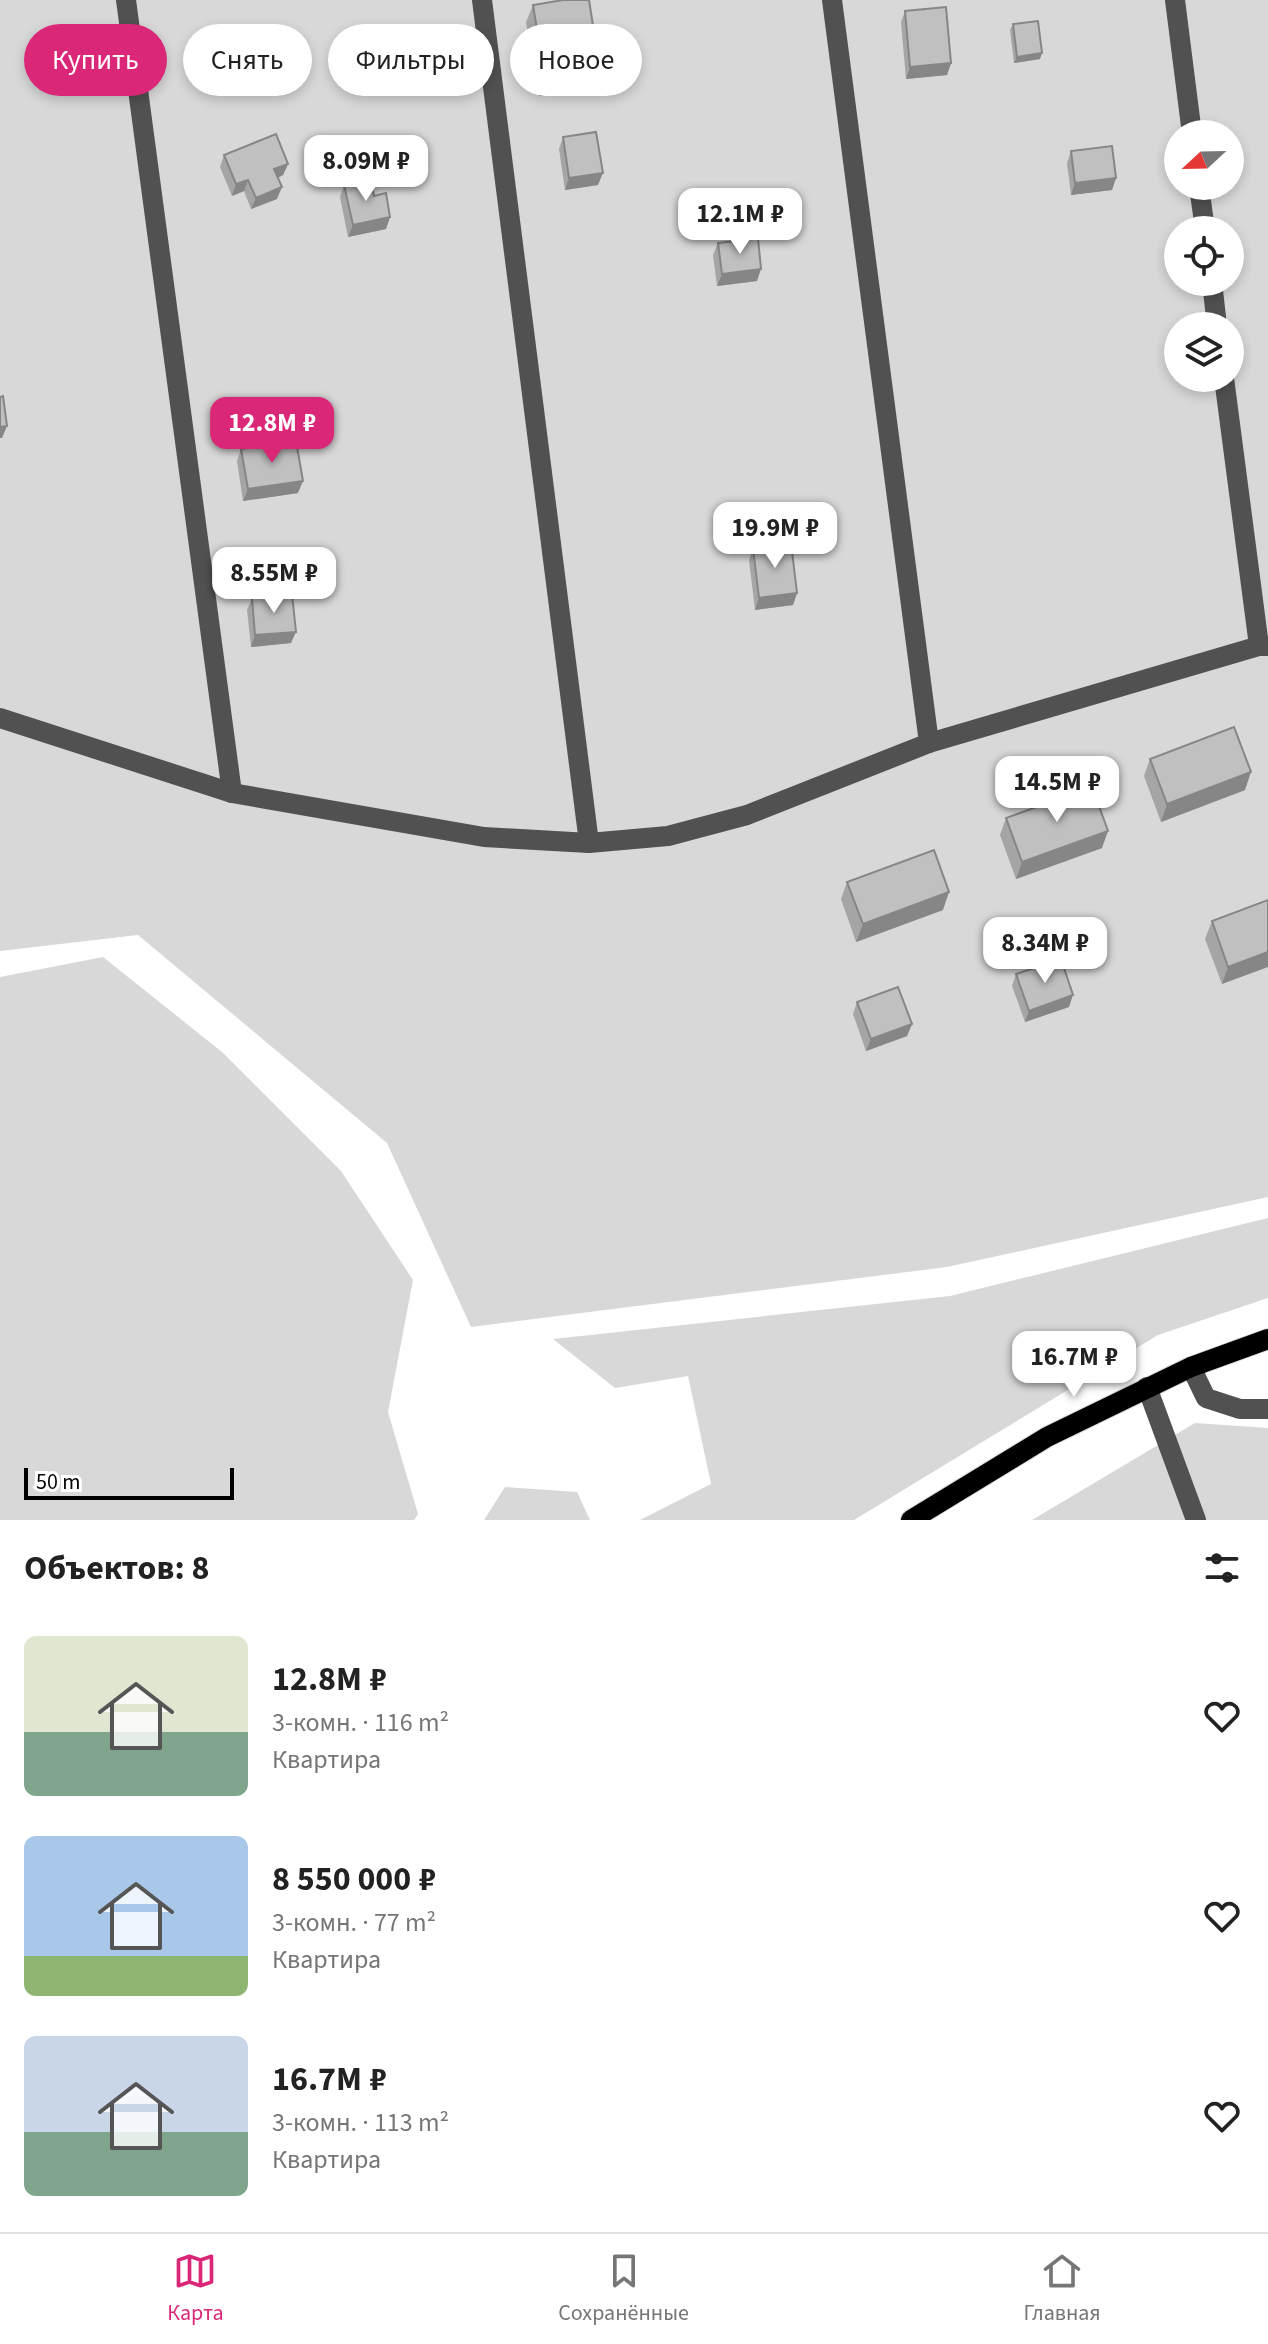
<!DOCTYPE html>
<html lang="ru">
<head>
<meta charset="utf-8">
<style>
  :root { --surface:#fff; --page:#f2f2f2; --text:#222; --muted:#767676; --line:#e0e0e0; --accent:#db2777 }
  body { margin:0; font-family:"Source Sans 3",sans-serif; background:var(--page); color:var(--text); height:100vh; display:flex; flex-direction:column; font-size:30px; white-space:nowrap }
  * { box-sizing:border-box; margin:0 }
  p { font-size:26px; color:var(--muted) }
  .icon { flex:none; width:44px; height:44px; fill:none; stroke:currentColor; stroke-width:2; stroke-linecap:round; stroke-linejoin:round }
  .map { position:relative; height:1520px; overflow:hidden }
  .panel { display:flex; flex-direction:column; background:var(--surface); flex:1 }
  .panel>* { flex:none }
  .hud { position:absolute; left:24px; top:24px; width:800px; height:72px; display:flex; gap:16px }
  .needle { width:52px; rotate:248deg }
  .fabs { position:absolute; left:1164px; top:120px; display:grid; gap:16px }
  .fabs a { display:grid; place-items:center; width:80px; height:80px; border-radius:50%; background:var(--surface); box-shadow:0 4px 12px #0003; font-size:40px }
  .scale { position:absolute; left:24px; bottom:20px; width:210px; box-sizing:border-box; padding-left:8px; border:4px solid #000; border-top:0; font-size:22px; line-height:28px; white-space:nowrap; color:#000; -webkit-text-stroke:6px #fff; paint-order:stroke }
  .price { position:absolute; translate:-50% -68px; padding:0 18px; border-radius:16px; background:#fff; color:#222; font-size:26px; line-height:52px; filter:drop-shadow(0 2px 4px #0008) }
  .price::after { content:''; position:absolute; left:50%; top:48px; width:24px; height:18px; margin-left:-12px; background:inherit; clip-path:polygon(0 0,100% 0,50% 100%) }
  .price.active { background:var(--accent); color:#fff }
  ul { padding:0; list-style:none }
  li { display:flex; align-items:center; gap:24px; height:200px; padding:0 24px }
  li span { display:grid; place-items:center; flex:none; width:224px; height:160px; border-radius:12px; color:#555 }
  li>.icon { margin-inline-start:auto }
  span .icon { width:96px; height:96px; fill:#fffc; stroke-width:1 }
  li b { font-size:34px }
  h2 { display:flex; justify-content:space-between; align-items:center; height:96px; padding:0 24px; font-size:34px }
  .tag { padding:0 28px; border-radius:36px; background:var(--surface); box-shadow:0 4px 12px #0003; font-size:28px; line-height:72px }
  .tag.active { background:var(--accent); color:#fff }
  .dock { display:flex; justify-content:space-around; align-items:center; height:112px; border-top:2px solid var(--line); background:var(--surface); font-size:22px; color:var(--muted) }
  .dock a { display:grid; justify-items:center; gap:4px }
  .dock .active { color:var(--accent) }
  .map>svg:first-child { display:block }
  .green { fill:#d8d8d8; fill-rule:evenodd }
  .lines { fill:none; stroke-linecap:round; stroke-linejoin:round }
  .major-casing { stroke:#dbdbdb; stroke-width:22 }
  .minor { stroke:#515151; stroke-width:20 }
  .major { stroke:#000; stroke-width:20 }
  .wall { fill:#a5a5a5 }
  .shaded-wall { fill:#868686 }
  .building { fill:#c0c0c0; stroke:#868686; stroke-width:2 }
</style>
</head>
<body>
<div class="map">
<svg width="1268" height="1520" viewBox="0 0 1268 1520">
  <rect width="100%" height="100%" fill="#fff"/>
  <g class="green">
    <path d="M0,0H1268V1197L947,1267L471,1327L387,1143L138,935L0,951ZM1178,134H1230V186H1178ZM1178,230H1230V282H1178ZM1178,326H1230V378H1178Z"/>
    <path d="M103,957L222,1052L341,1171L413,1280L388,1412L418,1514L414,1520H0V977Z"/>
    <path d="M1268,1218V1298L1158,1335L854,1520H640L711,1484L688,1376L615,1388L553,1339L950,1296Z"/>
    <path d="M1195,1423L1268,1428V1520H1032Z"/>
    <path d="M505,1487L577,1492L590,1520H484Z"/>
  </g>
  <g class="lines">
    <g class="major-casing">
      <path id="major" d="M911,1520L1047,1437L1191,1367L1268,1339"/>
    </g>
    <g class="minor">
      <path d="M126,0L232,793"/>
      <path d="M482,0L589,843"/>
      <path d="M832,0L929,743"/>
      <path d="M1175,0L1192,134"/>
      <path d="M1199,186L1205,230"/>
      <path d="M1212,282L1217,326"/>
      <path d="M1224,378L1259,646"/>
      <path d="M0,718L232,793L484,837L589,843L668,836L747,815L929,743L1259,646H1268"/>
      <path d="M1191,1367L1206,1398L1240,1409H1268"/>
      <path d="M1147,1387L1196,1520"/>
    </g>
    <use href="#major" class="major"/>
  </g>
  <g class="wall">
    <path d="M533,5L600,70L593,87L539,96L526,22Z"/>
    <path d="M905,11L951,63L947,75L906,79L901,22Z"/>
    <path d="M1013,24L1040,59L1014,63L1010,30Z"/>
    <path d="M563,137L598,185L565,190L559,149Z"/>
    <path d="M1071,151L1116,178L1112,190L1071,195L1067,163Z"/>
    <path d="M224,155L288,164L283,175L278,178L277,199L251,209L244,191L232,196L220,167Z"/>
    <path d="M344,185L374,196L390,217L386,229L348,237L340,197Z"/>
    <path d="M718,243L757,281L717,286L713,255Z"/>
    <path d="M241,449L298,493L243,501L237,461Z"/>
    <path d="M753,548L797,593L793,605L755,610L749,560Z"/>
    <path d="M252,598L291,643L251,647L247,610Z"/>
    <path d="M1150,759L1245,790L1161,822L1144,776Z"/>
    <path d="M1006,818L1102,848L1016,879L1000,835Z"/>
    <path d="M847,882L943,910L856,942L841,899Z"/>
    <path d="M1268,900L1222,984L1205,939L1212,921Z"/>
    <path d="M1016,974L1069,1007L1025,1022L1012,986Z"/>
    <path d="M857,1002L912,1024L907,1036L866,1051L853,1014Z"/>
  </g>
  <g class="shaded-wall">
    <path d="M1042,53L1040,59L1014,63L1017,57Z"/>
    <path d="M951,63L947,75L906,79L910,67Z"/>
    <path d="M600,70L593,87L539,96L545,78Z"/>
    <path d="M288,164L283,175L270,181L274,169Z"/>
    <path d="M603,173L598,185L565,190L569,178Z"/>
    <path d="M1116,178L1112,190L1071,195L1075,183Z"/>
    <path d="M248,180L244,191L232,196L236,184Z"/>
    <path d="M282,187L277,199L251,209L256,198Z"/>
    <path d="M390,217L386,229L348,237L353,225Z"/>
    <path d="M761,269L757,281L717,286L722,274Z"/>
    <path d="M7,426L2,438H0V427Z"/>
    <path d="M303,481L298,493L243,501L248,489Z"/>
    <path d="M797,593L793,605L755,610L759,598Z"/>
    <path d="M296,632L291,643L251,647L255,635Z"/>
    <path d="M1251,772L1245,790L1161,822L1167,804Z"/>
    <path d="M1108,831L1102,848L1016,879L1022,862Z"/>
    <path d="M949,892L943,910L856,942L863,924Z"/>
    <path d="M1268,952V967L1222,984L1228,967Z"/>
    <path d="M1073,995L1069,1007L1025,1022L1029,1011Z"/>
    <path d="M912,1024L907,1036L866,1051L871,1039Z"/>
  </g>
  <g class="building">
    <path d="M563,0H589L600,70L545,78L533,5Z"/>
    <path d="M946,7L951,63L910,67L905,11Z"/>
    <path d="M1038,21L1042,53L1017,57L1013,24Z"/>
    <path d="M596,132L603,173L569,178L563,137Z"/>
    <path d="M276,134L288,164L274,169L282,187L256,198L248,180L236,184L224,155Z"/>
    <path d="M1112,146L1116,178L1075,183L1071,151Z"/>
    <path d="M370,180L374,196L386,193L390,217L353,225L344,185Z"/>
    <path d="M758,238L761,269L722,274L718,243Z"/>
    <path d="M3,396L7,426L0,427V397Z"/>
    <path d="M296,441L303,481L248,489L241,449Z"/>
    <path d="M791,543L797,593L759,598L753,548Z"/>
    <path d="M292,594L296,632L255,635L252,598Z"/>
    <path d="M1234,727L1251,772L1167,804L1150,759Z"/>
    <path d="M1092,787L1108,831L1022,862L1006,818Z"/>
    <path d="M934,850L949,892L863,924L847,882Z"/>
    <path d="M1268,900V952L1228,967L1212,921Z"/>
    <path d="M1061,959L1073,995L1029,1011L1016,974Z"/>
    <path d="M898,987L912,1024L871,1039L857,1002Z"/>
  </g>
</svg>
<div class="fabs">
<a><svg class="needle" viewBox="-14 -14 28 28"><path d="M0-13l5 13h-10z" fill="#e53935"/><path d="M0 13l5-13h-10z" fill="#767676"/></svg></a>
<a><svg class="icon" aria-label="locate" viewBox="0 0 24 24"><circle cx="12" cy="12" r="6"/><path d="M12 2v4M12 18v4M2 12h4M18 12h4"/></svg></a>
<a><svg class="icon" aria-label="layers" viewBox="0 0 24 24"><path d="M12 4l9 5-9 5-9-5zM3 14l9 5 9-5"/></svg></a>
</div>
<div class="scale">50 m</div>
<b class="price" style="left:366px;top:203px">8.09M ₽</b>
<b class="price" style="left:740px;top:256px">12.1M ₽</b>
<b class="price active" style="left:272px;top:465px">12.8M ₽</b>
<b class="price" style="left:775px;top:570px">19.9M ₽</b>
<b class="price" style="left:274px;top:615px">8.55M ₽</b>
<b class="price" style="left:1057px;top:824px">14.5M ₽</b>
<b class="price" style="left:1045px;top:985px">8.34M ₽</b>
<b class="price" style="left:1074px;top:1399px">16.7M ₽</b>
<div class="hud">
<a class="tag active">Купить</a>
<a class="tag">Снять</a>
<a class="tag">Фильтры</a>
<a class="tag">Новое</a>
</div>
</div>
<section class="panel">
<h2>Объектов: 8<svg class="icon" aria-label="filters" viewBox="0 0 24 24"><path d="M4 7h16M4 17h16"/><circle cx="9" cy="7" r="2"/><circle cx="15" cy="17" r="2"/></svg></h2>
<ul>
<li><span style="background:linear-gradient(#dfe7d0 60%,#7fa58c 0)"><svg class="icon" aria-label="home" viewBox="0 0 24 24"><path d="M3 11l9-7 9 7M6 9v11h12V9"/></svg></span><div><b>12.8M ₽</b><p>3-комн. · 116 m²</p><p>Квартира</p></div><svg class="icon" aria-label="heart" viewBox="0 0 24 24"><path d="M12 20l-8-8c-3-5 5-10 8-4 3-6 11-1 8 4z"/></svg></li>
<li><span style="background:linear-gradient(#a9c7e8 75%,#8fb573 0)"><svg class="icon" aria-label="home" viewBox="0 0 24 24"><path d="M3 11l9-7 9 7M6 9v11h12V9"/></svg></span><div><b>8 550 000 ₽</b><p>3-комн. · 77 m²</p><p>Квартира</p></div><svg class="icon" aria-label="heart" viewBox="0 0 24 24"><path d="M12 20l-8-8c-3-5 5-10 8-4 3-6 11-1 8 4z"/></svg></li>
<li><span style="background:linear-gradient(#c9d6e8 60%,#7fa58c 0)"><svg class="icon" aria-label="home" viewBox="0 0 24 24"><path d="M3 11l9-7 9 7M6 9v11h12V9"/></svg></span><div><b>16.7M ₽</b><p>3-комн. · 113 m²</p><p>Квартира</p></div><svg class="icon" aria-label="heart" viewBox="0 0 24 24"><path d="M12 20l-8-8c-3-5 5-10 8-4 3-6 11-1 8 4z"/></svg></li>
</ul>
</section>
<nav class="dock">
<a class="active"><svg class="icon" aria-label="map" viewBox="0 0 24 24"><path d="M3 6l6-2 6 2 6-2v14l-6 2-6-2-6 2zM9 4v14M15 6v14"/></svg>Карта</a>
<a><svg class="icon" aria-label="saved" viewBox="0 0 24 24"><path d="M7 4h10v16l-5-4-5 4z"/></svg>Сохранённые</a>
<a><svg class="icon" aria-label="home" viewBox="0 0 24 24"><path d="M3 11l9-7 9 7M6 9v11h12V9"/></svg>Главная</a>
</nav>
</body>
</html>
